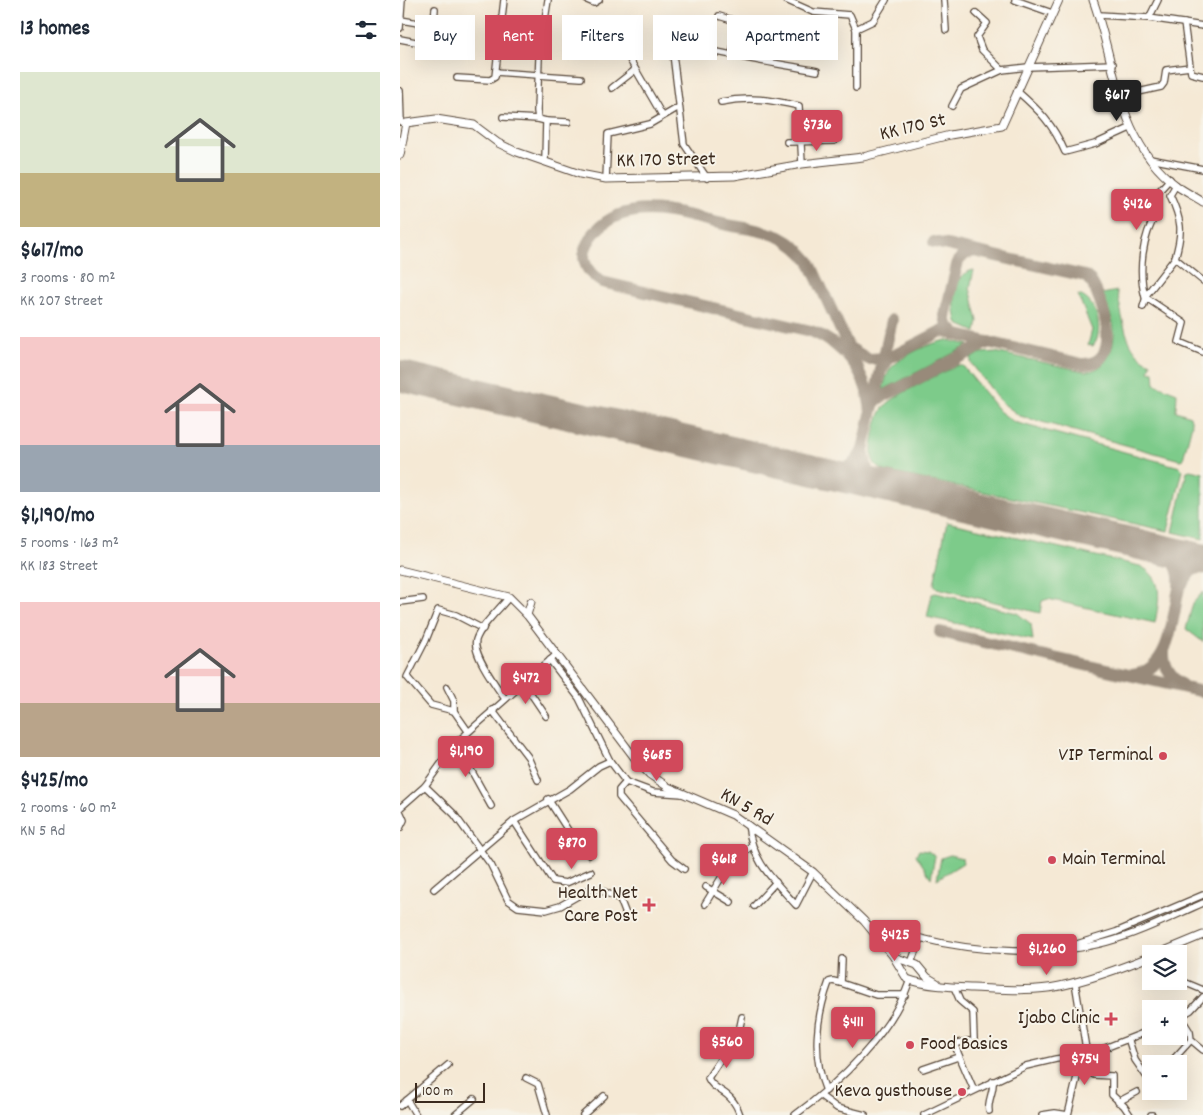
<!DOCTYPE html>
<html lang="en">
<head>
<meta charset="utf-8">
<style>
  :root { --surface:#fff; --page:#f6f6f7; --text:#1f2937; --muted:#747a83; --accent:#d1495b }
  body { margin:0; font-family:Dekko,sans-serif; background:var(--page); color:var(--text); height:100vh; display:flex; flex-direction:column; font-size:19px; white-space:nowrap }
  * { box-sizing:border-box; margin:0 }
  p { font-size:16px; color:var(--muted) }
  .icon { flex:none; width:28px; height:28px; fill:none; stroke:currentColor; stroke-width:2; stroke-linecap:round; stroke-linejoin:round }
  .map { position:relative; flex:1; overflow:hidden }
  .drawer { display:flex; flex-direction:column; background:var(--surface); width:400px }
  .drawer>* { flex:none }
  .banner { position:absolute; left:15px; top:15px; width:475px; height:45px; display:flex; gap:10px }
  .tools { position:absolute; left:742px; top:945px; display:grid; gap:10px }
  .tools a { display:grid; place-items:center; width:45px; height:45px; border-radius:0px; background:var(--surface); box-shadow:0 5px 20px #0002; font-size:25px }
  .scale { position:absolute; left:15px; bottom:12px; width:70px; box-sizing:border-box; padding-left:5px; border:2px solid #3b2a1e; border-top:0; font-size:14px; line-height:18px; white-space:nowrap; color:#3b2a1e; -webkit-text-stroke:4px #f7f3e8; paint-order:stroke }
  .price { position:absolute; translate:-50% -42px; padding:0 11px; border-radius:5px; background:var(--accent); color:#fff; font-size:16px; line-height:32px; filter:drop-shadow(0 1px 2px #0008) }
  .price::after { content:''; position:absolute; left:50%; top:30px; width:15px; height:11px; margin-left:-8px; background:inherit; clip-path:polygon(0 0,100% 0,50% 100%) }
  .price.on { background:#222; color:#fff }
  ul { padding:0; list-style:none }
  li { display:grid; align-content:center; gap:10px; height:265px; padding:0 20px }
  li span { display:grid; place-items:center; height:155px; border-radius:0px; color:#555 }
  li>.icon { margin-inline-start:auto }
  span .icon { width:90px; height:90px; fill:#fffc; stroke-width:1 }
  li b { font-size:21px }
  h2 { display:flex; justify-content:space-between; align-items:center; height:60px; padding:0 20px; font-size:21px }
  .tag { padding:0 18px; border-radius:0px; background:var(--surface); box-shadow:0 5px 20px #0002; font-size:18px; line-height:45px }
  .tag.on { background:var(--accent); color:#fff }
  main { display:flex; flex:1; min-height:0 }
  .map>svg:first-child { display:block }
  .green { fill:#7dcb8a; stroke:#5c7a54 }
  .lines { fill:none; stroke-linecap:round; stroke-linejoin:round }
  .taxiway { stroke:#988a7a; stroke-width:12 }
  .runway { stroke:#988a7a; stroke-width:31 }
  .minor-casing { stroke:#574739; stroke-width:8 }
  .major-casing { stroke:#574739; stroke-width:9 }
  .minor { stroke:#fff; stroke-width:5.5 }
  .major { stroke:#fff; stroke-width:7 }
  .poi-dot { fill:#d1495b; stroke:#f7f3e8; stroke-width:2 }
  .labels { text-anchor:middle; dominant-baseline:central; stroke-width:4; stroke-linejoin:round; paint-order:stroke }
  .street-label { font-size:20px; fill:#3b2a1e; stroke:#f7f3e8 }
  .poi-label { font-size:20px; fill:#3b2a1e; stroke:#f7f3e8; text-anchor:end }
</style>
</head>
<body>
<main>
<section class="drawer">
<h2>13 homes<svg class="icon" aria-label="filters" viewBox="0 0 24 24"><path d="M4 7h16M4 17h16"/><circle cx="9" cy="7" r="2"/><circle cx="15" cy="17" r="2"/></svg></h2>
<ul>
<li><span style="background:linear-gradient(#dfe7d0 65%,#c2b280 0)"><svg class="icon" aria-label="home" viewBox="0 0 24 24"><path d="M3 11l9-7 9 7M6 9v11h12V9"/></svg></span><div><b>$617/mo</b><p>3 rooms · 80 m²</p><p>KK 207 Street</p></div></li>
<li><span style="background:linear-gradient(#f6c9c9 70%,#9aa5b1 0)"><svg class="icon" aria-label="home" viewBox="0 0 24 24"><path d="M3 11l9-7 9 7M6 9v11h12V9"/></svg></span><div><b>$1,190/mo</b><p>5 rooms · 163 m²</p><p>KK 183 Street</p></div></li>
<li><span style="background:linear-gradient(#f6c9c9 65%,#b9a48a 0)"><svg class="icon" aria-label="home" viewBox="0 0 24 24"><path d="M3 11l9-7 9 7M6 9v11h12V9"/></svg></span><div><b>$425/mo</b><p>2 rooms · 60 m²</p><p>KN 5 Rd</p></div></li>
</ul>
</section>
<div class="map">
<svg width="803" height="1115" viewBox="0 0 803 1115">
  <rect width="100%" height="100%" fill="#f7f3e8"/>
  <filter id="ink" filterUnits="userSpaceOnUse"><feTurbulence type="fractalNoise" baseFrequency=".02" numOctaves="2"/><feDisplacementMap in="SourceGraphic" scale="10" xChannelSelector="R" yChannelSelector="G"/><feConvolveMatrix kernelMatrix="1 2 1 2 8 2 1 2 1" color-interpolation-filters="sRGB"/></filter>
  <filter id="wash" filterUnits="userSpaceOnUse"><feTurbulence type="fractalNoise" baseFrequency=".0096" numOctaves="4" result="noise"/><feDisplacementMap in="SourceGraphic" scale="20" xChannelSelector="R" yChannelSelector="G"/><feGaussianBlur stdDeviation="1.12" result="paint"/><feColorMatrix in="noise" values="0 0 0 0 0 0 0 0 0 0 0 0 0 0 0 0 0 1.4 0 .05"/><feComposite in="paint" operator="in"/></filter>
  <g filter="url(#wash)">
    <rect width="100%" height="100%" fill="#f5e9d5"/>
    <g class="green">
      <path d="M574,270L570,288L578,321L576,332L558,324C552,308 553,272 574,270Z"/>
      <path d="M717,291C723,316 724,353 751,363L749,371L754,372L755,384L777,393L776,411L790,416L792,424L783,459L780,460L620,416L601,402L571,363V358L581,353L595,352L683,371C704,373 714,352 714,333C715,321 706,305 702,294Z"/>
      <path d="M678,295C697,299 705,332 693,346L688,345L692,330Z"/>
      <path d="M548,340L569,345L483,390C485,382 486,375 491,368C500,357 533,341 548,340Z"/>
      <path d="M558,365L563,366L599,411L614,422L780,467L783,470L768,531L485,471C473,465 471,460 472,447C474,435 476,417 484,407C495,394 541,374 558,365Z"/>
      <path d="M790,470L803,473V539L773,532L787,471Z"/>
      <path d="M547,522L740,566C765,578 759,601 755,623L648,599L642,601L640,613L537,588L534,584Z"/>
      <path d="M803,592V642L786,629L793,603Z"/>
      <path d="M536,593L617,613L631,624L633,640L527,617L532,594Z"/>
      <path d="M519,850L528,851L535,856L531,878L516,855Z"/>
      <path d="M550,855L562,858L563,863L537,879L541,858Z"/>
    </g>
    <g class="lines">
      <g class="taxiway">
        <path d="M555,333L547,325L545,316L558,261L565,254L574,251"/>
        <path d="M450,348L468,359L489,358"/>
        <path d="M482,369L489,358L541,331L682,364C725,366 703,299 690,280L685,276L534,242"/>
        <path d="M459,370L409,261C401,251 392,243 380,237C364,230 344,228 327,225C287,216 229,194 196,231C190,238 185,245 184,255C184,267 192,276 202,282L411,331C447,346 468,375 471,413"/>
        <path d="M473,404L478,399L589,342"/>
        <path d="M426,473C444,473 455,466 463,450"/>
        <path d="M483,486L467,471L463,450L492,320"/>
        <path d="M779,588L791,571L803,566"/>
        <path d="M540,632L803,692"/>
        <path d="M764,651C763,667 770,677 783,686"/>
        <path d="M732,675C771,671 772,618 779,588C781,568 773,555 754,548"/>
      </g>
      <path class="runway" d="M0,376L803,559"/>
    </g>
  </g>
  <g filter="url(#ink)">
    <g class="lines">
      <g class="minor-casing">
        <g id="minor">
          <path d="M187,0L194,3L199,0"/>
          <path d="M386,0L413,12L450,15L456,29"/>
          <path d="M544,0L546,30"/>
          <path d="M615,0L652,13"/>
          <path d="M576,13L587,23L577,37L582,50L602,70L628,67L713,64"/>
          <path d="M699,15L749,18L803,26"/>
          <path d="M319,16L339,22L332,54"/>
          <path d="M749,18L758,0"/>
          <path d="M1,20L30,25L34,21L35,9"/>
          <path d="M784,23L791,73L803,76"/>
          <path d="M231,27L223,39L226,53L262,115"/>
          <path d="M0,28L2,0"/>
          <path d="M101,28L142,33"/>
          <path d="M0,39L26,44"/>
          <path d="M271,42L273,54"/>
          <path d="M96,72L181,78"/>
          <path d="M57,78L90,80L95,77L104,0"/>
          <path d="M212,88L235,70"/>
          <path d="M456,88V29L473,21L486,0"/>
          <path d="M0,91L1,122"/>
          <path d="M617,91C640,111 653,124 665,152L695,144L730,128"/>
          <path d="M720,96L761,87L764,83L766,70L790,67"/>
          <path d="M321,102C349,96 372,100 399,106L402,164"/>
          <path d="M552,106L561,89L602,70"/>
          <path d="M103,117L138,119"/>
          <path d="M146,121L168,122"/>
          <path d="M387,142L434,141"/>
          <path d="M750,159L803,169"/>
          <path d="M145,160L146,121L138,119L137,111L139,58L148,0"/>
          <path d="M307,178L284,144L273,54C313,46 319,54 356,60C377,64 397,67 417,71"/>
          <path d="M206,179L208,134L250,124L279,107"/>
          <path d="M770,179L749,202L757,213C742,236 738,271 745,297L784,323L779,342L803,352"/>
          <path d="M776,185L770,195C782,221 783,231 775,258L803,281"/>
          <path d="M743,307L747,294L775,258"/>
          <path d="M0,602L23,599"/>
          <path d="M150,660L179,698L210,761L226,782L219,790V797L272,860L284,869"/>
          <path d="M123,682L146,716"/>
          <path d="M47,687L54,701V711"/>
          <path d="M105,699C97,687 72,654 76,640C81,625 99,610 109,597"/>
          <path d="M92,710L128,757L138,780"/>
          <path d="M68,731L54,711L31,705L7,677L26,640L38,610L56,615L83,629"/>
          <path d="M56,743L91,806"/>
          <path d="M226,782L253,792L283,794"/>
          <path d="M25,786L54,814L91,865L108,900L118,907L146,910L160,906L188,890H200L220,899L227,917"/>
          <path d="M148,799L171,835L189,855"/>
          <path d="M0,808L25,786L56,743L157,654"/>
          <path d="M0,811L4,820L0,828"/>
          <path d="M114,821L153,881L166,883L191,872"/>
          <path d="M348,825C353,863 372,878 396,905L413,872"/>
          <path d="M306,887L331,902"/>
          <path d="M34,889L114,821L170,789L199,766L210,761"/>
          <path d="M305,904L326,870L351,846"/>
          <path d="M354,906L376,882"/>
          <path d="M677,944L716,932L803,895"/>
          <path d="M442,959L441,983L476,995H505"/>
          <path d="M511,963L520,938C573,952 654,957 707,942C740,933 771,917 803,903"/>
          <path d="M779,980L803,990"/>
          <path d="M554,987L560,1001L573,1012L574,1039"/>
          <path d="M780,1016L790,1032L791,1040L803,1050"/>
          <path d="M779,1017L791,1010L803,997"/>
          <path d="M569,1041L558,1043L555,1046L574,1090"/>
          <path d="M729,1041L735,1060L751,1083"/>
          <path d="M770,1063L791,1040"/>
          <path d="M683,1067L694,1075L712,1076V1095L724,1106L730,1115"/>
          <path d="M523,1069L558,1057"/>
          <path d="M126,1078L138,1084L147,1115"/>
          <path d="M426,1091C412,1057 416,1017 429,982L433,981L441,983"/>
          <path d="M759,1091L761,1093"/>
          <path d="M421,1096L437,1108L465,1115"/>
          <path d="M7,1100L16,1115"/>
          <path d="M718,1102L737,1092"/>
          <path d="M0,1106L48,1065"/>
          <path d="M589,1111C587,1101 594,1092 593,1081"/>
          <path d="M55,1115L74,1099"/>
          <path d="M183,1115L204,1096"/>
          <path d="M340,1115C331,1088 314,1093 308,1078L339,1031L342,1017"/>
          <path d="M395,1115C439,1083 492,1033 510,980"/>
          <path d="M524,1115L626,1066L656,1059L687,1055L751,1030"/>
          <path d="M642,1115L655,1113L668,1115"/>
          <path d="M668,1115L677,1077L687,1055L675,982"/>
          <path d="M751,1115H752"/>
        </g>
      </g>
      <g class="major-casing">
        <g id="major">
          <path d="M693,0C716,63 717,142 777,186C785,192 794,196 803,202"/>
          <path d="M0,155L6,123L36,119L74,125L98,143L117,152L180,174L206,179L334,176L402,164L463,157L550,135L602,126L659,0"/>
          <path d="M0,570L109,597L127,615L237,761L249,774L268,787L333,815L413,872L464,921L493,956L507,979C526,986 551,987 572,988C601,989 631,992 660,986C691,979 722,968 751,956"/>
          <path d="M127,615L131,602"/>
          <path d="M757,954L803,935"/>
          <path d="M494,957L517,965L527,977L537,983"/>
        </g>
      </g>
      <use href="#minor" class="minor"/>
      <use href="#major" class="major"/>
    </g>
  </g>
  <g class="poi-dot">
    <circle cx="763" cy="756" r="5"/>
    <circle cx="652" cy="860" r="5"/>
    <path d="M246.5 897.5h5v5h5v5h-5v5h-5v-5h-5v-5h5z"/>
    <path d="M708.5 1011.5h5v5h5v5h-5v5h-5v-5h-5v-5h5z"/>
    <circle cx="510" cy="1045" r="5"/>
    <circle cx="562" cy="1092" r="5"/>
  </g>
  <g class="labels">
    <g class="street-label">
      <text transform="translate(513 128) rotate(-13)">KK 170 St</text>
      <text transform="translate(266 161) rotate(-1)">KK 170 Street</text>
      <text transform="translate(346 808) rotate(30)">KN 5 Rd</text>
    </g>
    <g class="poi-label">
      <text x="753" y="756">VIP Terminal</text>
      <text x="662" y="860" text-anchor="start">Main Terminal</text>
      <text x="238" y="894">Health Net<tspan x="238" dy="23">Care Post</tspan></text>
      <text x="700" y="1019">Ijabo Clinic</text>
      <text x="520" y="1045" text-anchor="start">Food Basics</text>
      <text x="552" y="1092">Keva gusthouse</text>
    </g>
  </g>
</svg>
<div class="tools">
<a><svg class="icon" aria-label="layers" viewBox="0 0 24 24"><path d="M12 4l9 5-9 5-9-5zM3 14l9 5 9-5"/></svg></a>
<a>+</a>
<a>−</a>
</div>
<div class="scale">100 m</div>
<b class="price on" style="left:717px;top:122px">$617</b>
<b class="price" style="left:417px;top:152px">$736</b>
<b class="price" style="left:737px;top:231px">$426</b>
<b class="price" style="left:126px;top:705px">$472</b>
<b class="price" style="left:66px;top:778px">$1,190</b>
<b class="price" style="left:257px;top:782px">$685</b>
<b class="price" style="left:172px;top:870px">$870</b>
<b class="price" style="left:324px;top:886px">$618</b>
<b class="price" style="left:495px;top:962px">$425</b>
<b class="price" style="left:647px;top:976px">$1,260</b>
<b class="price" style="left:453px;top:1049px">$411</b>
<b class="price" style="left:327px;top:1069px">$560</b>
<b class="price" style="left:685px;top:1086px">$754</b>
<div class="banner">
<a class="tag">Buy</a>
<a class="tag on">Rent</a>
<a class="tag">Filters</a>
<a class="tag">New</a>
<a class="tag">Apartment</a>
</div>
</div>
</main>
</body>
</html>
